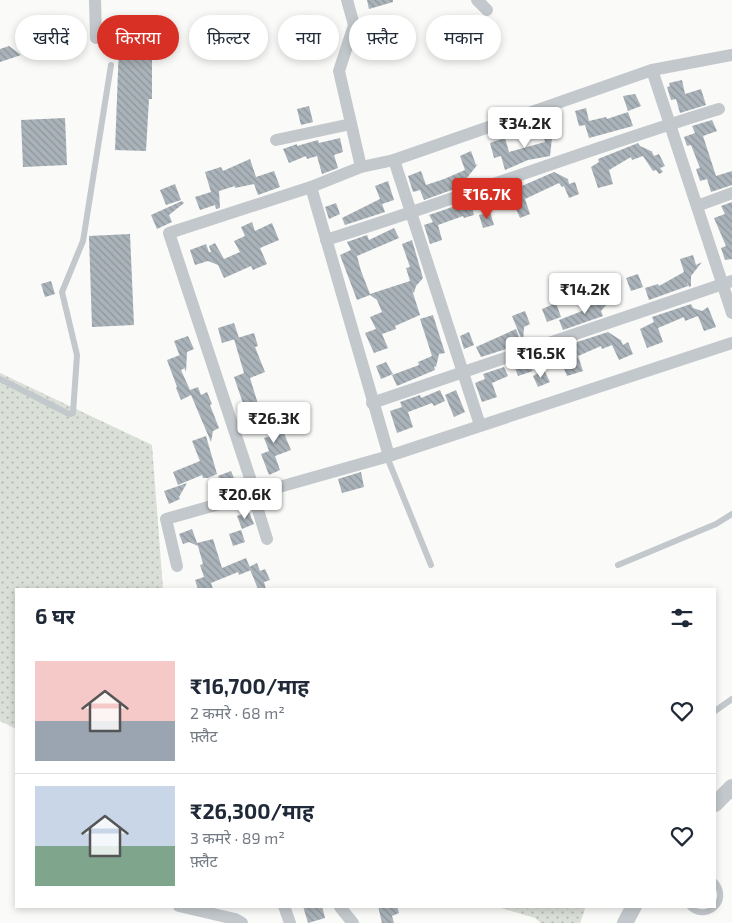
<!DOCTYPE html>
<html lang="hi">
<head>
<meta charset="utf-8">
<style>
  :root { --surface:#fff; --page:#f2f2f3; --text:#1f2937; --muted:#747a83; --line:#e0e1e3; --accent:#d93025 }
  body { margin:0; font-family:"Exo 2","Noto Sans Devanagari",sans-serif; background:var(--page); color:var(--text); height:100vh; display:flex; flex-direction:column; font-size:19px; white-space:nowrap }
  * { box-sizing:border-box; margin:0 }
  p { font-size:16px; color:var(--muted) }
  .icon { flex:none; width:28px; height:28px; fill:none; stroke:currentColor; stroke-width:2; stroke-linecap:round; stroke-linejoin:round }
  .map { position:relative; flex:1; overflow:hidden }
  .drawer { position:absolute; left:15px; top:588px; width:701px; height:320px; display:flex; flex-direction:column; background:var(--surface); border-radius:0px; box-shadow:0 2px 8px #0003 }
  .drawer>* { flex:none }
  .banner { position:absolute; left:15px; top:15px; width:702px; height:45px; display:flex; gap:10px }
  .price { position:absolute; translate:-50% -42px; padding:0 11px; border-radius:5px; background:#fff; color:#222; font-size:16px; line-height:32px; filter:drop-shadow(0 1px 2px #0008) }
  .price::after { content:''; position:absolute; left:50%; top:30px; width:15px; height:11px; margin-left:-8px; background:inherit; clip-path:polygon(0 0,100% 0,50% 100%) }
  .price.selected { background:var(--accent); color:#fff }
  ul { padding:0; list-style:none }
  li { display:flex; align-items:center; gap:15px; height:125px; padding:0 20px }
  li+li { border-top:1px solid var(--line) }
  li span { display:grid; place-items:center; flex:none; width:140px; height:100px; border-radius:0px; color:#555 }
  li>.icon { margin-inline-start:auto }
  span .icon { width:60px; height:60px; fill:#fffc; stroke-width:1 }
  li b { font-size:21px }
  h2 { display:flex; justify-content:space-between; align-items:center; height:60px; padding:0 20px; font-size:21px }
  .tag { padding:0 18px; border-radius:22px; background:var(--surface); box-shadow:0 2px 8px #0003; font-size:18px; line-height:45px }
  .tag.selected { background:var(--accent); color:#fff }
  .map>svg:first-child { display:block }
  .grass { fill:url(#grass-dots) }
  .building { fill:url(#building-back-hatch) }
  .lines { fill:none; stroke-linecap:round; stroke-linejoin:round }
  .service { stroke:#c3c8cc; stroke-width:6 }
  .minor { stroke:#c3c8cc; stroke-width:12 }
  .tertiary { stroke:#c3c8cc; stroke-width:16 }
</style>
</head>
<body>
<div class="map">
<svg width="732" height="923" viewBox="0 0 732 923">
  <defs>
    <pattern id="grass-dots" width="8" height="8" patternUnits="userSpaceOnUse" patternTransform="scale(1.25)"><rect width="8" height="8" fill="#dadfd7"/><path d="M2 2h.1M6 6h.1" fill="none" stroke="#b4b9b4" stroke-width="1.8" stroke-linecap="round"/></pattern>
    <pattern id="building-back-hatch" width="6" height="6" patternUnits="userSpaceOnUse" patternTransform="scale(1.25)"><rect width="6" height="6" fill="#aab3b9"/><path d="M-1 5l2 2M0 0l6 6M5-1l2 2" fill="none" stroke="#8e969c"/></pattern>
  </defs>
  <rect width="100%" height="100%" fill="#fafaf8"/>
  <g class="grass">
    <path d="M0,373L152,445L163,589H16V729L0,721Z"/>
    <path d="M494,906H586L580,923H541L535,918Z"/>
  </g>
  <g class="building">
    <path d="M367,0H393V2L369,9Z"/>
    <path d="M119,45L152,46V99H149L146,151L115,150Z"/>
    <path d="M9,46L21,55L0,62V49Z"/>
    <path d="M682,80L685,94L701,89L706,105L680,113L676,99L671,100L667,87L670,86L669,83Z"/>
    <path d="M635,94L641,106L628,111L623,96Z"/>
    <path d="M309,106L313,122L301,125L297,109Z"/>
    <path d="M586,108L589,121L606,117L607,119L628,112L633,126L589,138L585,125L579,126L575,111Z"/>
    <path d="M65,118L67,165L23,167L21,120Z"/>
    <path d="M712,120L717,131L703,136L716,176L732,171V185L711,192L707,179L700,181L696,169L700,168L691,145L687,146L684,137L695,133L692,126Z"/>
    <path d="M553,121L557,136L552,138L550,156L528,160L505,170L501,156L494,158L490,143L505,138L509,152L545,142L541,125Z"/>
    <path d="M340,138L343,152L334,155L338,168L322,174L317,156L307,159L306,156L289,163L283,149L297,144V146L318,140L319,143Z"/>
    <path d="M638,143L640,146L653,152H652L654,156L659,154L665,166L660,168L663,172L659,174L656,170L653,171L643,156L632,160L631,157L609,170L613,184L598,188L591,167L599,162L598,159Z"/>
    <path d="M471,151L476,165L478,164L466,179L468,184L424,200L420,190L413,192L408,176L421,171L426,185L444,179L465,170L460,156Z"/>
    <path d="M250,159L256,177L274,171L280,187L258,195L254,184L235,188V186L219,191L220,208L216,209L215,205L200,210L195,197L211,192L205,172L221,167L223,171Z"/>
    <path d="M554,172L568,179L569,184L575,182L579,194L569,198L564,186L562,187L559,183L525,199L530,214L520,218L515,207L510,209L506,198L517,194L515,189Z"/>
    <path d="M388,181L394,200L382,204L385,212L345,225L342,218L380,199L375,186Z"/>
    <path d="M175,184L181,200L166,205L160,190Z"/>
    <path d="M182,201L184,203L169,215L172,222L157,229L151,215Z"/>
    <path d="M470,201L474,215L464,218L463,216L438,225L442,240L430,244L424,225L433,222L429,215Z"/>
    <path d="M732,202V259L725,260L721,248L726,246L714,218L725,214L721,206Z"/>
    <path d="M336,203L340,214L329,219L325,207Z"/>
    <path d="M490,212L494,225L483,228L479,215Z"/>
    <path d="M252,222L255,231L272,223L279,240L260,248L267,264L253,270L251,266L224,278L218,265L208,261L195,265L190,250L206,244L209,252H211L209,246L215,243L224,259L240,252L234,241L245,236L241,227Z"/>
    <path d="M394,228L399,238L357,256L361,271L370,294L410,281L406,268L410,267L402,244L412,240L423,278L416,286L414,293L412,290L420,315L395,326L396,329L382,334L388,348L374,353L365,333L376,329L370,317L382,312L377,300L370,295L357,300L340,255L351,250L347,242L367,235L369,240Z"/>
    <path d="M130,234L134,325L92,327L89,236Z"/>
    <path d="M693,255L696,265L702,262L691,276V286L689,287L687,281L688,286L649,300L645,288L658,284L659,286L684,272L680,259Z"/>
    <path d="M638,274L643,287L631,291L626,278Z"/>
    <path d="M51,281L55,294L45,297L41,284Z"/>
    <path d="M608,283L612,296L600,300L596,288Z"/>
    <path d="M613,297L601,311L603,316L563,330L559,320L587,309L586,307Z"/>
    <path d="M556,303L561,317L547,322L542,309Z"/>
    <path d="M691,304L693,308L702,311L708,307L716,327L704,331L698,316L685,321L684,317L658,328L663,342L647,348L640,329L654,322L652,317Z"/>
    <path d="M525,311L530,324L524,327L523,343L512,316Z"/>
    <path d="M433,315L445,353L439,354L436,367L434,366L435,370L397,386L392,375L419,365L418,362L432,356L420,319Z"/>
    <path d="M234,323L239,338L222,343L218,328Z"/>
    <path d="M516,329L522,344L481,357L476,347Z"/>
    <path d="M469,332L474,345L464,349L460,336Z"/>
    <path d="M608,332L622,341H621L623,345L628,342L633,354L619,360L612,345L602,349L601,346L578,356L583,371L567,376L559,356L571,351L568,345Z"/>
    <path d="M254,333L258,346L255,347L265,372L250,378L262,417L249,421L234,377L244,373L234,339Z"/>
    <path d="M188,336L194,349L187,352L186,372L174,341Z"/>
    <path d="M180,355L185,368L181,370L190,390L198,387L201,395L207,392L212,404L210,405L219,428L213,431L211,442L191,395L181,400L176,388L177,387L167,360Z"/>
    <path d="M525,361L533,371L518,376L514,365Z"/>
    <path d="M386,362L393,374L381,379L376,366Z"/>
    <path d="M504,367L508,376L492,383L497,397L482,402L475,383L485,379L483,374Z"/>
    <path d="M544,370L550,382L538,387L533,376Z"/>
    <path d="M440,390L445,401L434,406L432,403L408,412L413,427L397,433L390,411L402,407L400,402L420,395L421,398Z"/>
    <path d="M456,390L465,412L454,417L445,395Z"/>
    <path d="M275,412L291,450L275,456L280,470L269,475L261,454L269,451L264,438L271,436L264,416Z"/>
    <path d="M206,436L217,474L208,478H203L202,475L178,485L173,472L200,461L192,441Z"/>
    <path d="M231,471L236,483L223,488L218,476Z"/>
    <path d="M361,472L364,487L342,493L338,479Z"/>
    <path d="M187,483L179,497L180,499L169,504L164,491Z"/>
    <path d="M249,512L254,524L242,529L237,516Z"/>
    <path d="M192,529L197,543L213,539L222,568L246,558L251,570L239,575L238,572L211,583L213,589H198L195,580L204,577L200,565L203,564L198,546L189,542L183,544L179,534Z"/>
    <path d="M241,530L245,542L233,546L229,534Z"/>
    <path d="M257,563L260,571L265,569L270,580L264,582L266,589H258L249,567Z"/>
    <path d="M303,906H322L325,918L308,923Z"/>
    <path d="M378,906H397L399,913L392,916L394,923H382Z"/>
  </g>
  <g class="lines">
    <g class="service">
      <path d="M0,379L69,414L73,413L77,355L62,292L83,241L111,65"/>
      <path d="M387,457L431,565"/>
      <path d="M618,565L716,524L732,514"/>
      <path d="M715,711L732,699"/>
      <path d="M689,906C704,923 732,902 715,882"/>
    </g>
    <g class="minor">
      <path d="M95,0L96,38"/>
      <path d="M347,0L354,25L339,71L361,167"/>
      <path d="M477,0L487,10"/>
      <path d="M652,70L732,313"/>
      <path d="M276,140L351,124"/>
      <path d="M394,160L480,425"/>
      <path d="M311,187L389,456"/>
      <path d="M697,206L732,193"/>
      <path d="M326,240C458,199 587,149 719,109"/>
      <path d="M372,403L732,281"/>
      <path d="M255,493L169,233L311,187L361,167L394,160L652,70L732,55"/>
      <path d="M253,494L267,539"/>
      <path d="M177,566L166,519L389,456L732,343"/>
      <path d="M179,906L235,919L242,923"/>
      <path d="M284,906L290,923"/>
      <path d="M340,907L353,923"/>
    </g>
    <g class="tertiary">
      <path d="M715,804L732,787"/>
      <path d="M625,923L634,906"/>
    </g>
  </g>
</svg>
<b class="price" style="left:525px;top:149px">₹34.2K</b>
<b class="price selected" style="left:487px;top:220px">₹16.7K</b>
<b class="price" style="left:585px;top:315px">₹14.2K</b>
<b class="price" style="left:541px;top:379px">₹16.5K</b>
<b class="price" style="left:274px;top:444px">₹26.3K</b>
<b class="price" style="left:245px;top:520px">₹20.6K</b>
<div class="banner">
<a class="tag">खरीदें</a>
<a class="tag selected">किराया</a>
<a class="tag">फ़िल्टर</a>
<a class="tag">नया</a>
<a class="tag">फ़्लैट</a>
<a class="tag">मकान</a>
</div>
<section class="drawer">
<h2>6 घर<svg class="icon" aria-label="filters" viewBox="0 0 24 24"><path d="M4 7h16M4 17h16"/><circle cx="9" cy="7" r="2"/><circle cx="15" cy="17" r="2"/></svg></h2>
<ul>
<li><span style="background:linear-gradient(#f6c9c9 60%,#9aa5b1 0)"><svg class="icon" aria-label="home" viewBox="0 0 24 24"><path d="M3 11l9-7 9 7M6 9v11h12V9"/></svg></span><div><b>₹16,700/माह</b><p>2 कमरे · 68 m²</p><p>फ़्लैट</p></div><svg class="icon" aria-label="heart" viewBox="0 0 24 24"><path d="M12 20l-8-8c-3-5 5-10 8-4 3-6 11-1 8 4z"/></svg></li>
<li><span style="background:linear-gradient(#c9d6e8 60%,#7fa58c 0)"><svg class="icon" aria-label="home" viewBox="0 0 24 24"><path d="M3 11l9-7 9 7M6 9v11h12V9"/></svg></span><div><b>₹26,300/माह</b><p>3 कमरे · 89 m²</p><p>फ़्लैट</p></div><svg class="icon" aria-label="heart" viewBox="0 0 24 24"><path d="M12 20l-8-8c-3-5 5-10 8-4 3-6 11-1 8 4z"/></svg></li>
</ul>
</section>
</div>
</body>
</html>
